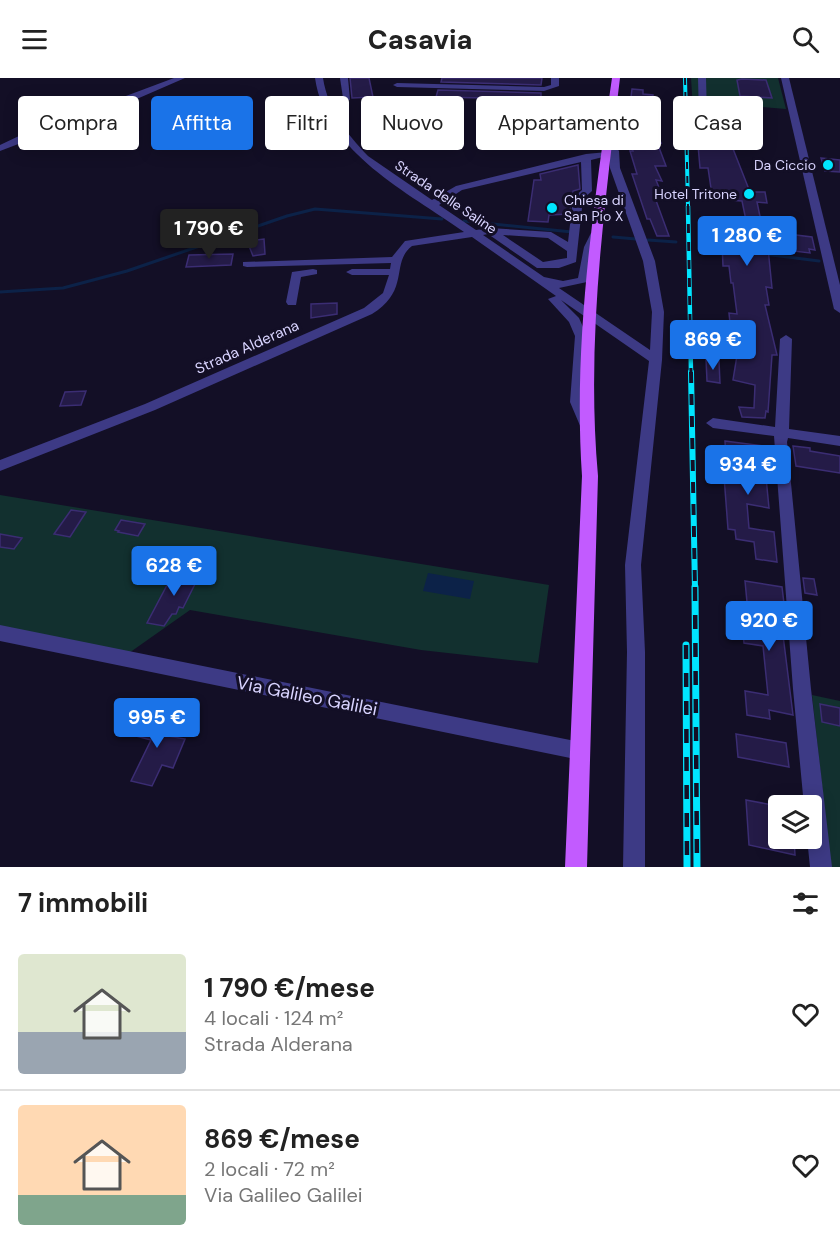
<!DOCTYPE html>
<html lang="it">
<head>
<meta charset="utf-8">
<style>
  :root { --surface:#fff; --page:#f6f6f6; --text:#222; --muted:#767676; --line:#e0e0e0; --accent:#1a73e8 }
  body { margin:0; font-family:"DM Sans",sans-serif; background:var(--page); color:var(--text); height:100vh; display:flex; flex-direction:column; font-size:22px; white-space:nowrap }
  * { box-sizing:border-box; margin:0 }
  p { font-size:20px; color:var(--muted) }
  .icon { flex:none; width:33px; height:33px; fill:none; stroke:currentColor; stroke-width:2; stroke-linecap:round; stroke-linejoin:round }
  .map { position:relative; height:789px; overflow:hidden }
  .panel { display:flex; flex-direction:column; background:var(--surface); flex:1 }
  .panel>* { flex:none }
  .guide { position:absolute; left:18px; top:18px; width:804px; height:54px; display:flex; gap:12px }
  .buttons { position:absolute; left:768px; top:717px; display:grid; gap:12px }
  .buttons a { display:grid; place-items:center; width:54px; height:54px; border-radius:6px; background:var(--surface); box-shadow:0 3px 15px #0003; font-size:30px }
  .price { position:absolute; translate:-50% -51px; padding:0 14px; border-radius:6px; background:var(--accent); color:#fff; font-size:20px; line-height:39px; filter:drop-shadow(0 2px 3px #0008) }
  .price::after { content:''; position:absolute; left:50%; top:36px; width:18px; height:14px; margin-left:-9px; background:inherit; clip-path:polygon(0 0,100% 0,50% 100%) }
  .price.selected { background:#222; color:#fff }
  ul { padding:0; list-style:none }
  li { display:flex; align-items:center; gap:18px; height:150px; padding:0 18px }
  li+li { border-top:2px solid var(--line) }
  li span { display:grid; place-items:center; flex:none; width:168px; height:120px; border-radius:6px; color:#555 }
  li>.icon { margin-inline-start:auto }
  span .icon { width:72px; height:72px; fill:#fffc; stroke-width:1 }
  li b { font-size:26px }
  h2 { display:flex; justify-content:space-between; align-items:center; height:72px; padding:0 18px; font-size:26px }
  .pill { padding:0 21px; border-radius:6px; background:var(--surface); box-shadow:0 3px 15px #0003; font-size:21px; line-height:54px }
  .pill.selected { background:var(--accent); color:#fff }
  header { display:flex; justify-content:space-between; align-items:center; height:78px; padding:0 18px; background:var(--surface); font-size:27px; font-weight:800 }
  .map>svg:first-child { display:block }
  .green { fill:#12302f }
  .water { fill:#0c2248 }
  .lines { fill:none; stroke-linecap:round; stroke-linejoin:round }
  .stream { stroke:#0c2248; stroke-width:3 }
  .building { fill:#241b47; stroke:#3b2d73; stroke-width:1.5 }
  .minor { fill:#3d3a85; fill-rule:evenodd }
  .major { fill:#c25bff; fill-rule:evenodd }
  .rail-far3-casing { stroke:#00e5ff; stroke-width:4 }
  .rail-far2-casing { stroke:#00e5ff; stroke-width:4.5 }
  .rail-far1-casing { stroke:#00e5ff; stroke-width:6 }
  .rail-casing { stroke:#00e5ff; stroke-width:7 }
  .rail-far3 { stroke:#130f26; stroke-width:2; stroke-dasharray:7; stroke-linecap:butt }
  .rail-far2 { stroke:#130f26; stroke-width:3; stroke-dasharray:9; stroke-linecap:butt }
  .rail-far1 { stroke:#130f26; stroke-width:4; stroke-dasharray:11; stroke-linecap:butt }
  .rail { stroke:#130f26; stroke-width:4.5; stroke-dasharray:14; stroke-linecap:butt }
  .poi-dot { fill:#00e5ff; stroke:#130f26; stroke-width:2 }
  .labels { text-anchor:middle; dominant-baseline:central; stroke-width:6; stroke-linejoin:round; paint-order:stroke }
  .far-poi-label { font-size:14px; fill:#d9d4ff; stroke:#130f26; text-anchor:end }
  .far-street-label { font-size:14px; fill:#d9d4ff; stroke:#130f26 }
  .street-label { font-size:15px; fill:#d9d4ff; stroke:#130f26 }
  .near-street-label { font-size:18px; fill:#d9d4ff; stroke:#130f26 }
</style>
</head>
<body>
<header><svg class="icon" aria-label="menu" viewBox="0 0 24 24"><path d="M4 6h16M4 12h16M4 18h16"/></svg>Casavia<svg class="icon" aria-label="search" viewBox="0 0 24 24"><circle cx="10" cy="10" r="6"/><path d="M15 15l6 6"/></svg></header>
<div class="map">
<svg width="840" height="789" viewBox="0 0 840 789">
  <rect width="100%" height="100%" fill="#130f26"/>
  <g class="green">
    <path d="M691,0H778L786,31L726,26L727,49L694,46Z"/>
    <path d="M0,417L549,507L538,585L421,572L190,532L129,575L0,554Z"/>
    <path d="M812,617L840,623V789H831Z"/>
  </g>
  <path class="water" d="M428,495L474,503L470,521L423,513Z"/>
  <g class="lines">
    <g class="stream">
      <path d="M464,143L572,154"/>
      <path d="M613,159L636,161"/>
      <path d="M648,162L676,164"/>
      <path d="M701,168L727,171"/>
      <path d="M764,176L819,183"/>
      <path d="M0,214L63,210L127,193L287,138L315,131L442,141"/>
    </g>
  </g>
  <g class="building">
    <path d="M350,0H369L373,19L352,20Z"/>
    <path d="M442,0H542L541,7L441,4Z"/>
    <path d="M742,1L766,2L772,20L740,18L737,2Z"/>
    <path d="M632,11L643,12V16L653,17L650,51H655L661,65L657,64L666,88H655L662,103L656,102L662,117H654L669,158H657L650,141H647L632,96H637L630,73H633L624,50L628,19H631Z"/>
    <path d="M438,12L541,15V21L436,19Z"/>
    <path d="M701,51L726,53L750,114H765L767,125L757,124L763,153L812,159L815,172L809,171L810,175L768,170L772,210L766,209L769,227H765L777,277H772L768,334L766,333L765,340L742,339L739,329L754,330L755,307L733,302L742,247L730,245L729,235L737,236L733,205H731L729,188H723L722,165L717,164L716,149L748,152L742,123L727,122L736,119L712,117L708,90H700L698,67H706Z"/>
    <path d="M821,80L840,82V94L825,93Z"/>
    <path d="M578,87L580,111L573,113L569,136L549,137L548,144L528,143L534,102H541L540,96Z"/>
    <path d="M264,161L265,176L253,178L247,163Z"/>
    <path d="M233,176L231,187L186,189L189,177Z"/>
    <path d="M337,225V236L311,240V226Z"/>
    <path d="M706,281L719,283L720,305L707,303Z"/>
    <path d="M86,313L81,327L60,328L65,314Z"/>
    <path d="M725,363L763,368L769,430L747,426L749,450L774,454L777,484L756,481L754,464L736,461L735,452L728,451L724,398L727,399Z"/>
    <path d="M793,368L810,370V373L840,378V395L796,388Z"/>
    <path d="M71,432L86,434L70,459L54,456Z"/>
    <path d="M121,442L145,446L138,458L118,454L119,453L115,452Z"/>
    <path d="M0,456L22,460L14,471L0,469Z"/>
    <path d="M175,492L200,496L183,530L179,529L176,536H172L164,548L147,545Z"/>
    <path d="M803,500L814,501L817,517L805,515Z"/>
    <path d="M745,503L782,509L785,534L780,533L793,637L769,632L770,641L747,637L745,613L768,617L763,568L744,565L742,545L764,549L762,526L747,524Z"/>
    <path d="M820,626L840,630V648L822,644Z"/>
    <path d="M147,637L175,644L168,658L185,661L173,690L162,687L152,708L131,703L151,662L136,658Z"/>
    <path d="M736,656L786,665L789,689L738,679Z"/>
    <path d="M746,722L778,728V760H794L795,777L749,767Z"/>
  </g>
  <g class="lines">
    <g class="minor">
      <path d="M174,0H185L139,20L0,73V67L19,58Z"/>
      <path d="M315,0H323C328,32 346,55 368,78L432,122L456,108L586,76L607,74V78L591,82L592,113L583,121L576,184L559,190H537L488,156L483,157L544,199L563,203L578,200L584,169L591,155H599L600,157C591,172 596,189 587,204L559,210L650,272L652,234L643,183L610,90L609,73L602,62L603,60H609L619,73L620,90L655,183L664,234L662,282L641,487L645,574V789H623L627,574L625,487L649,283L561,222L579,240L587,258L584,324L593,347L586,352L581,350L570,324L575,258L569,244L548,221L556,218L472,159L412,168C390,185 411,212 372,236L155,332L0,393V382L145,326L364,230L383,215L389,197H352L346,194L352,191H390L391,185L247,189L243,188V184L392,179L405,163L464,154C408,114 326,75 315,0ZM581,84L582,112L573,120L568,164L551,154L490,150L476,152L439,127L462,112ZM503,157L548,160L567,173V180L543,184Z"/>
      <path d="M340,0H348L350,22L343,20Z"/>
      <path d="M551,0H559V8L544,13L397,9L393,7L397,5L544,9L551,7Z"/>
      <path d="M698,0H706L707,37L703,40L699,37Z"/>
      <path d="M781,0H789L840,207V235L834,231Z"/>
      <path d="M313,191L317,192V196L301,199L296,227H288L286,224L292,194Z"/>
      <path d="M786,257L792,261L789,351L840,358V368L788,360L787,364L811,611L832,789H810L807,760H812V728H804L793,611L774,358L713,350L706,345L713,340L775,349L780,261Z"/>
      <path d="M0,547L580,664L587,666L590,673L587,680L580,682L0,563Z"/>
    </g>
    <path class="major" d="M612,0H620C604,131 586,265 598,398L587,789H565L582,398C573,265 593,131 612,0Z"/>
    <g class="rail-far3-casing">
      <path id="rail-far3" d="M685,0L688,129"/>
    </g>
    <g class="rail-far2-casing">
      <path id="rail-far2" d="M688,128L691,295"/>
    </g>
    <g class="rail-far1-casing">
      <path id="rail-far1" d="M691,294L695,511"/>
    </g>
    <g class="rail-casing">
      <g id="rail">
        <path d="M695,509L697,789"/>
        <path d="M686,567L687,789"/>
      </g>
    </g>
    <use href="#rail-far3" class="rail-far3"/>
    <use href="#rail-far2" class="rail-far2"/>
    <use href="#rail-far1" class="rail-far1"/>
    <use href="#rail" class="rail"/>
  </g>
  <g class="poi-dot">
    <circle cx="828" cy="87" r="6"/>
    <circle cx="749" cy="116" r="6"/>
    <circle cx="552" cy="130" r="6"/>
  </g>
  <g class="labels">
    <g class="far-poi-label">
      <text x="816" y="87">Da Ciccio</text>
      <text x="737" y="116">Hotel Tritone</text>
      <text x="564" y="122" text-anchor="start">Chiesa di<tspan x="564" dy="16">San Pio X</tspan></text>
    </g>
    <g class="far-street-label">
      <text transform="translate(446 119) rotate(34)">Strada delle Saline</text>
    </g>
    <g class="street-label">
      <text transform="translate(247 269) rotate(-24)">Strada Alderana</text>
    </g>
    <g class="near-street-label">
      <text transform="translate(307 618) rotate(11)">Via Galileo Galilei</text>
    </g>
  </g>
</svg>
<div class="buttons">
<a><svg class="icon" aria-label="layers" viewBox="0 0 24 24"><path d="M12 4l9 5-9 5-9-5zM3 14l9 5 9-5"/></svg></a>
</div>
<b class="price selected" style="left:209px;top:182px">1 790 €</b>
<b class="price" style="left:747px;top:189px">1 280 €</b>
<b class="price" style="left:713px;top:293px">869 €</b>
<b class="price" style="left:748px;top:418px">934 €</b>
<b class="price" style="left:174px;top:519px">628 €</b>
<b class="price" style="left:769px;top:574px">920 €</b>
<b class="price" style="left:157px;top:671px">995 €</b>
<div class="guide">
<a class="pill">Compra</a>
<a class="pill selected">Affitta</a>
<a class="pill">Filtri</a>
<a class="pill">Nuovo</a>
<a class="pill">Appartamento</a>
<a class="pill">Casa</a>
</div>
</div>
<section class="panel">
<h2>7 immobili<svg class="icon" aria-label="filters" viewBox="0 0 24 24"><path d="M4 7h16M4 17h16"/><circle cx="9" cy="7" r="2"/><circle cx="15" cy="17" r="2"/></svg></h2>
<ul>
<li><span style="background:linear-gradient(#dfe7d0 65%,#9aa5b1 0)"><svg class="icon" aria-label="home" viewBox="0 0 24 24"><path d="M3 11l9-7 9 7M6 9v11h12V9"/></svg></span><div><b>1 790 €/mese</b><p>4 locali · 124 m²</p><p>Strada Alderana</p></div><svg class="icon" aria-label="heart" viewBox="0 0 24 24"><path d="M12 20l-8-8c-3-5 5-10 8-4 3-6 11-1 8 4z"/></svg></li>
<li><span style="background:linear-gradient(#ffd9b3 75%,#7fa58c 0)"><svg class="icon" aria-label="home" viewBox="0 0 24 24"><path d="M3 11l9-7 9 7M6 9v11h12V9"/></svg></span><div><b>869 €/mese</b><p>2 locali · 72 m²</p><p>Via Galileo Galilei</p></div><svg class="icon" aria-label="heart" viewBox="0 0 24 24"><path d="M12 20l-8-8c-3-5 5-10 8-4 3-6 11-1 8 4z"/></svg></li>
</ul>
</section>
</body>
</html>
